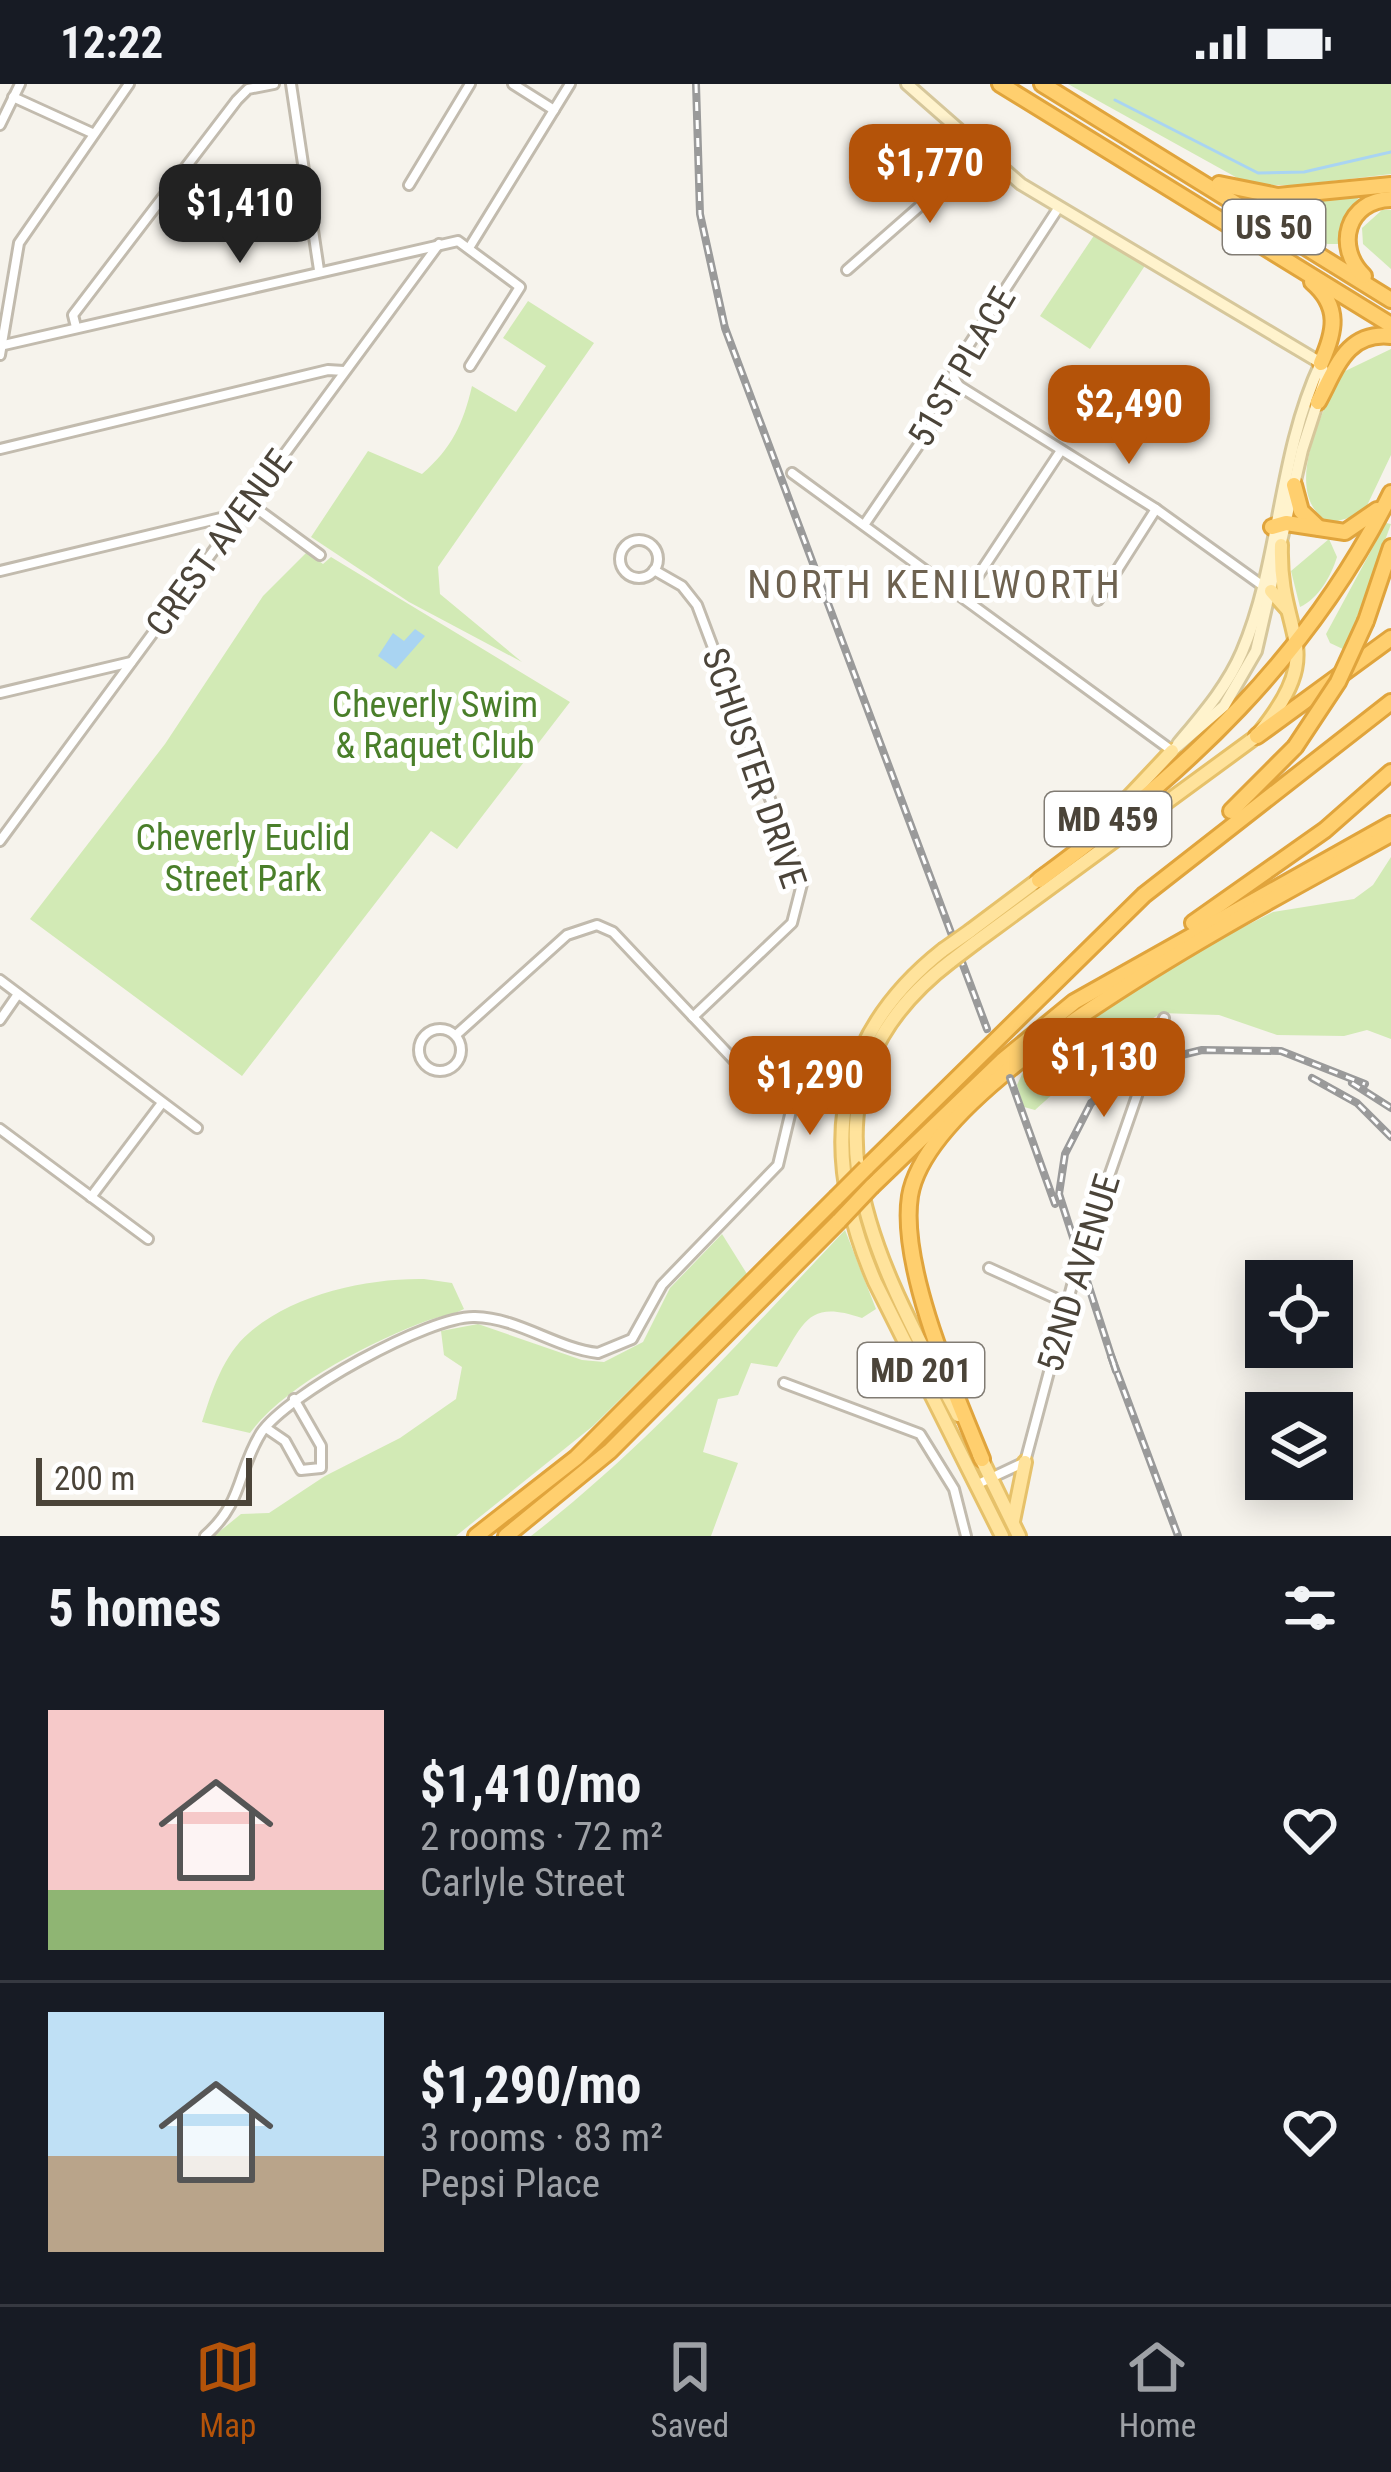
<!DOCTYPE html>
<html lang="en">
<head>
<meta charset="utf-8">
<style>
  :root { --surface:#171b24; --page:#242831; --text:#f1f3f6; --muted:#9ea1a6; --line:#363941; --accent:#b45309 }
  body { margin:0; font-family:"Roboto Condensed",sans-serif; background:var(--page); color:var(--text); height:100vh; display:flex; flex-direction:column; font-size:45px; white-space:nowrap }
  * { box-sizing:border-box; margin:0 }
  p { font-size:39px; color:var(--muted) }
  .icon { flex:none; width:66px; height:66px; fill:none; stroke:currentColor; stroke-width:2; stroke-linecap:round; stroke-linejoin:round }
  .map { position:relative; height:1452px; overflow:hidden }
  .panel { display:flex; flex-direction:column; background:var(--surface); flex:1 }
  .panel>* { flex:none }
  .tools { position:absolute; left:1245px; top:1176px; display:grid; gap:24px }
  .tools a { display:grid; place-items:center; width:108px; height:108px; border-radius:0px; background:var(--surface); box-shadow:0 6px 30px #0003; font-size:60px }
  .scale { position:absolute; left:36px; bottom:30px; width:216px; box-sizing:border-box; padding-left:12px; border:6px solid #4b4439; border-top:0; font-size:33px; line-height:42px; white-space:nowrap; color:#4b4439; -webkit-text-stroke:9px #fff; paint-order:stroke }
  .price { position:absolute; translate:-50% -102px; padding:0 27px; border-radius:24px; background:var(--accent); color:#fff; font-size:39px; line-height:78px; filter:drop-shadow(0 3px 6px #0008) }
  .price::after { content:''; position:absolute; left:50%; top:72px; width:36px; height:27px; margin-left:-18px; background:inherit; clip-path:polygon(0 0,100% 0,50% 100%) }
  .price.active { background:#222; color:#fff }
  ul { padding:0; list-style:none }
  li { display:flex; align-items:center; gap:36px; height:300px; padding:0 48px }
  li+li { border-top:3px solid var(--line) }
  li span { display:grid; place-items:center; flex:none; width:336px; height:240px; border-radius:0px; color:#555 }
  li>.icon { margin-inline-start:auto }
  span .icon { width:144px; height:144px; fill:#fffc; stroke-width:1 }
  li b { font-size:51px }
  h2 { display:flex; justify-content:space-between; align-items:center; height:144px; padding:0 48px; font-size:51px }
  .status { display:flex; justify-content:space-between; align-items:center; height:84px; padding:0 60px; background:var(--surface); direction:ltr }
  .status svg { height:33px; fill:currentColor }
  .tabs { display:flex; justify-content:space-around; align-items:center; height:168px; border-top:3px solid var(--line); background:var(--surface); font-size:33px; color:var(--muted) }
  .tabs a { display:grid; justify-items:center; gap:6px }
  .tabs .active { color:var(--accent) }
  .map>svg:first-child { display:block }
  .green { fill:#d2eab5 }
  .water { fill:#a9d4f2 }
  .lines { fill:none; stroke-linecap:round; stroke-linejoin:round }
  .stream { stroke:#a9d4f2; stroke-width:3 }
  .minor-casing { stroke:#c2bbae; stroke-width:14 }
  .secondary-casing { stroke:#d6c79b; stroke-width:16 }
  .primary-casing { stroke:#e6c16a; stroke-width:18 }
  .motorway-casing { stroke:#e0a43c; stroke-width:20 }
  .minor { stroke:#fff; stroke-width:8 }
  .secondary { stroke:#fff3cd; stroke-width:10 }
  .primary { stroke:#ffe39c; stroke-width:12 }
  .motorway { stroke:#ffcf6e; stroke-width:14 }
  .rail-casing { stroke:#9a9a9a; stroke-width:8 }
  .rail { stroke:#fff; stroke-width:3; stroke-dasharray:9; stroke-linecap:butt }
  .primary-bridge-casing { stroke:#e6c16a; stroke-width:18; stroke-linecap:butt }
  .motorway-bridge-casing { stroke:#e0a43c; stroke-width:20; stroke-linecap:butt }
  .primary-bridge { stroke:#ffe39c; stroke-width:12 }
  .motorway-bridge { stroke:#ffcf6e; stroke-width:14 }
  .labels { text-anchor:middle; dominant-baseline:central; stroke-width:10; stroke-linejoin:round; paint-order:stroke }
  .shield { fill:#fff; stroke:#817c74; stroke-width:3 }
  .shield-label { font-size:33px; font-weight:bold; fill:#4b4439 }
  .street-label { font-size:36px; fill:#4b4439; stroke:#fff }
  .park-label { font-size:36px; fill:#4a7f2a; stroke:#fff }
  .neighbourhood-label { font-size:39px; letter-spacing:3px; fill:#6e6250; stroke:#fff }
</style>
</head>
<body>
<div class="status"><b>12:22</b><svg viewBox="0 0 49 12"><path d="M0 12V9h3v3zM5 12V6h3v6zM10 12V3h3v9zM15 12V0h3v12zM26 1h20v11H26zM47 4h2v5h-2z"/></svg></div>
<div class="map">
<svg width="1391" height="1452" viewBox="0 0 1391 1452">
  <rect width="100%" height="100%" fill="#f6f3ec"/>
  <g class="green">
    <path d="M1068,0H1391V90L1299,101H1250Z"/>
    <path d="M1359,112L1338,160H1327L1286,129V120Z"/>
    <path d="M1382,126H1391V185L1363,160L1362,144Z"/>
    <path d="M1095,150L1146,180L1090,265L1040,232Z"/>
    <path d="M528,217L594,259L438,483L440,510L522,578L409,518L311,453L368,367L422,390C452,364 463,340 472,302L516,328L546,282L503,254Z"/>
    <path d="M1391,265V371L1363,430L1330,439C1279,411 1323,330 1339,290Z"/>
    <path d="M1386,439L1391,440L1345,566L1330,559L1326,550Z"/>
    <path d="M1329,455L1337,473C1331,492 1319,514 1300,523L1291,487Z"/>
    <path d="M307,468L323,480L331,473L570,618L457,765L431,747L242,992L30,835L165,660L263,512Z"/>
    <path d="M1391,773V955L1367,946L1344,952L1277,951L1219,931L1161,929L1095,972L1035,1026L1024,1023L1017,1001L1023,988L1096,927L1218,856L1273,828L1354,815L1373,801Z"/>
    <path d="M845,1146L876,1225L862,1234C807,1215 804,1239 777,1283L751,1279L738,1311L718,1315L703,1368L738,1379L711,1452H531C646,1363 745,1252 845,1146Z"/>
    <path d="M722,1150L747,1190L593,1342L456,1452H214L241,1430L269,1429L325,1392L400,1354L456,1315L462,1283L444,1271L441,1247L478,1240L582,1276L604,1278L643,1258L670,1204Z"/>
    <path d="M424,1195L452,1199L464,1225C453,1231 441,1232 429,1236C372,1257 285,1301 250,1349L202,1338C212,1307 223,1271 249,1249C293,1210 368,1194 424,1195Z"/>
  </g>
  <path class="water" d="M415,545L425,552L396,585L378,572L393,549L404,557Z"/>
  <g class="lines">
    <path class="stream" d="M1115,16L1258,89L1304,88L1391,68"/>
    <g class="minor-casing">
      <g id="minor">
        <path d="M291,0L319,186"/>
        <path d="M513,0L554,26"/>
        <path d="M13,13L92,49"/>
        <path d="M0,41L20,0"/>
        <path d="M409,101L470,0"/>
        <path d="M469,164L570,0"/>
        <path d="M847,186L952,94L988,73"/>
        <path d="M76,243L73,231L237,16L248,5L274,0"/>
        <path d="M4,261L458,157L520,203L470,282"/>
        <path d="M0,271L19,159L129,0"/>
        <path d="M959,302L1156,425L1263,502"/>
        <path d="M959,302L953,292L957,279L1059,123"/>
        <path d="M0,365L328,286L344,287"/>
        <path d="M792,389L1171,666"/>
        <path d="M249,419L320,471"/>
        <path d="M864,441L959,302"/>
        <circle cx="639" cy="475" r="19"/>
        <path d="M654,486L682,502L697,521L802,800L792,839L693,933"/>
        <path d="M0,487L225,433L234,439"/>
        <path d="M964,513L1060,368"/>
        <path d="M1098,516L1156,425"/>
        <path d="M0,609L131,578"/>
        <path d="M0,757L439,160"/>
        <path d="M0,896L197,1044"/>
        <path d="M0,936L18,910"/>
        <circle cx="440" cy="966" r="21"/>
        <path d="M456,951L567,851L597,841L613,848L746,989L777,1005L850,1021"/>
        <path d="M0,1045L148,1155"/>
        <path d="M91,1113L162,1019"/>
        <path d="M989,1184L1066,1219"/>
        <path d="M784,1299L920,1350L954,1405L966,1452"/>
        <path d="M266,1344L285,1357L301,1386L321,1384V1362L294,1315"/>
        <path d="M978,1400L1025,1378L1075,1190L1164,934"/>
        <path d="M205,1452C244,1418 237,1387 261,1349C286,1311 430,1231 475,1233C519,1234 555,1264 598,1269L632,1255L662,1201L778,1081L795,1010"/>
      </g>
    </g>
    <g class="secondary-casing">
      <g id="secondary">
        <path d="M907,0L1021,100L1321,279"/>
        <path d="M1178,660C1202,631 1227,603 1242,568C1281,477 1277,373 1321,279"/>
        <path d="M1172,667L1224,622L1256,567L1302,366L1325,295L1321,279"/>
      </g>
    </g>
    <g class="primary-casing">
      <g id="primary">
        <path d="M1271,507L1287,525"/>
        <path d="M1106,737L1172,667"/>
        <path d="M970,847L1046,790"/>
        <path d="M976,858L1257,652C1331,562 1278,556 1281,461"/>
        <path d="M943,866C829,956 820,1071 875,1198L1002,1452"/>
        <path d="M951,877C778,1009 878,1179 958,1331"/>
        <path d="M979,1370L1019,1452"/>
        <path d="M1013,1437L1025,1378"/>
      </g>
    </g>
    <g class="motorway-casing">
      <g id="motorway">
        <path d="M1000,0L1391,241"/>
        <path d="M1042,0L1391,216"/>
        <path d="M1219,100L1278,112L1391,101"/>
        <path d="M1364,192C1334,163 1347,116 1391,115"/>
        <path d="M1312,198C1341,223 1335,248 1321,279"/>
        <path d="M1318,318C1336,285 1346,247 1391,252"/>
        <path d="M1294,401L1301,427L1319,444"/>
        <path d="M1272,443L1286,439L1345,448L1377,426"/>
        <path d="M1366,537L1391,463"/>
        <path d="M1257,652L1391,554"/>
        <path d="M1231,727L1295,663"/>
        <path d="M1039,796C1184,690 1310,573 1391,409"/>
        <path d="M1193,839L1325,746L1391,688"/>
        <path d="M866,1084L1144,811L1391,618"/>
        <path d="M872,1102L1002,977L1074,918L1391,740"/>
        <path d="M982,1375C955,1309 899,1183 910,1112C930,989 1283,811 1391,750"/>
        <path d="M476,1452L576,1374L836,1114"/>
        <path d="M506,1452L610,1367L839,1137"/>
      </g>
    </g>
    <use href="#minor" class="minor"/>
    <use href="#secondary" class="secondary"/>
    <use href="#primary" class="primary"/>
    <use href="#motorway" class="motorway"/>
    <g class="rail-casing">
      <g id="rail">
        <path d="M696,0L700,130L725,244L987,945"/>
        <path d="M1010,994L1055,1120"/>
        <path d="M1312,994L1357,1019L1391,1053"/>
        <path d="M1352,999L1391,1024"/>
        <path d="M1111,1272L1178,1452"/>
        <path d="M1116,1287L1059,1110L1065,1070L1091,1019L1141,981L1202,966L1281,967L1365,1000"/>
      </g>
    </g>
    <use href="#rail" class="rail"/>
    <g class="primary-bridge-casing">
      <g id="primary-bridge">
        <path d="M943,866L970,847"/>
        <path d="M951,877L976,858"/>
      </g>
    </g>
    <g class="motorway-bridge-casing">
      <g id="motorway-bridge">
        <path d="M1295,663L1338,598L1366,537"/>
        <path d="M836,1114L866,1084"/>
        <path d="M839,1137L872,1102"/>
      </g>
    </g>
    <use href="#primary-bridge" class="primary-bridge"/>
    <use href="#motorway-bridge" class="motorway-bridge"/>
  </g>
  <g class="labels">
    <g class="shield">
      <rect x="1223" y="116" width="102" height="54" rx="9"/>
      <rect x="1045" y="708" width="126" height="54" rx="9"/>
      <rect x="858" y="1259" width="126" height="54" rx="9"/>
    </g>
    <g class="shield-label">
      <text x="1274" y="143">US 50</text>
      <text x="1108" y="735">MD 459</text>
      <text x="921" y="1286">MD 201</text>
    </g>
    <g class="street-label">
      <text transform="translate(962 283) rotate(-60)">51ST PLACE</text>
      <text transform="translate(219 459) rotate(-54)">CREST AVENUE</text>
      <text transform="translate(754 684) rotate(71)">SCHUSTER DRIVE</text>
      <text transform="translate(1079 1189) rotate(-73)">52ND AVENUE</text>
    </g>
    <g class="park-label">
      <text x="435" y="621">Cheverly Swim<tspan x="435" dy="41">&amp; Raquet Club</tspan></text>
      <text x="243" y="754">Cheverly Euclid<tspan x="243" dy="41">Street Park</tspan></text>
    </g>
    <g class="neighbourhood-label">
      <text x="935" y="501">NORTH KENILWORTH</text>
    </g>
  </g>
</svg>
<div class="tools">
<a><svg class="icon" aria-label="locate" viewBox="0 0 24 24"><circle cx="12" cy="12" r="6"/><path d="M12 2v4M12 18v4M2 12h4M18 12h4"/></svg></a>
<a><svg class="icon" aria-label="layers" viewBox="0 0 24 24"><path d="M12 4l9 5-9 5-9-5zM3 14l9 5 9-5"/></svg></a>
</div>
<div class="scale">200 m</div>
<b class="price" style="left:930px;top:142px">$1,770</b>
<b class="price active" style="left:240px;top:182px">$1,410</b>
<b class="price" style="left:1129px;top:383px">$2,490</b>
<b class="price" style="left:1104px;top:1036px">$1,130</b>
<b class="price" style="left:810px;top:1054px">$1,290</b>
</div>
<section class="panel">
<h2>5 homes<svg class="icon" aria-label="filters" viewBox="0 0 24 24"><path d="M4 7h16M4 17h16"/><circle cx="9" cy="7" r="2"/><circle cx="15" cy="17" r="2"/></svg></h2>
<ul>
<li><span style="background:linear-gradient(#f6c9c9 75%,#8fb573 0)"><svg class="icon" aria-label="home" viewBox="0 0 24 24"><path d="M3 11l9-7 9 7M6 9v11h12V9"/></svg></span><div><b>$1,410/mo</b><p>2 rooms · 72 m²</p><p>Carlyle Street</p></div><svg class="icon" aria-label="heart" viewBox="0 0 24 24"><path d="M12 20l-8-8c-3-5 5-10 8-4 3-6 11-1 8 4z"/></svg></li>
<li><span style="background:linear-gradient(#bfe0f5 60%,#b9a48a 0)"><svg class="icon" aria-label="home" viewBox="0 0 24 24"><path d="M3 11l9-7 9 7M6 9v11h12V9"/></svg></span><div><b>$1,290/mo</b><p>3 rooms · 83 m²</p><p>Pepsi Place</p></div><svg class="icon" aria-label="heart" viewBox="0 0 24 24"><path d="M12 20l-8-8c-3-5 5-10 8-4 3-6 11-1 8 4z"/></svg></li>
</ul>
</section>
<nav class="tabs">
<a class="active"><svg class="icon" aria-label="map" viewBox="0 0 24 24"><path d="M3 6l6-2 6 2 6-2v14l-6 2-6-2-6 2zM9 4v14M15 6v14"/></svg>Map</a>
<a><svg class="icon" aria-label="saved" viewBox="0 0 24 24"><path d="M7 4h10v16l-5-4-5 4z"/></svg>Saved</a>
<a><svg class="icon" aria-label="home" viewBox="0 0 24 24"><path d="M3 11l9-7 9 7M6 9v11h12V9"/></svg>Home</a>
</nav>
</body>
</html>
